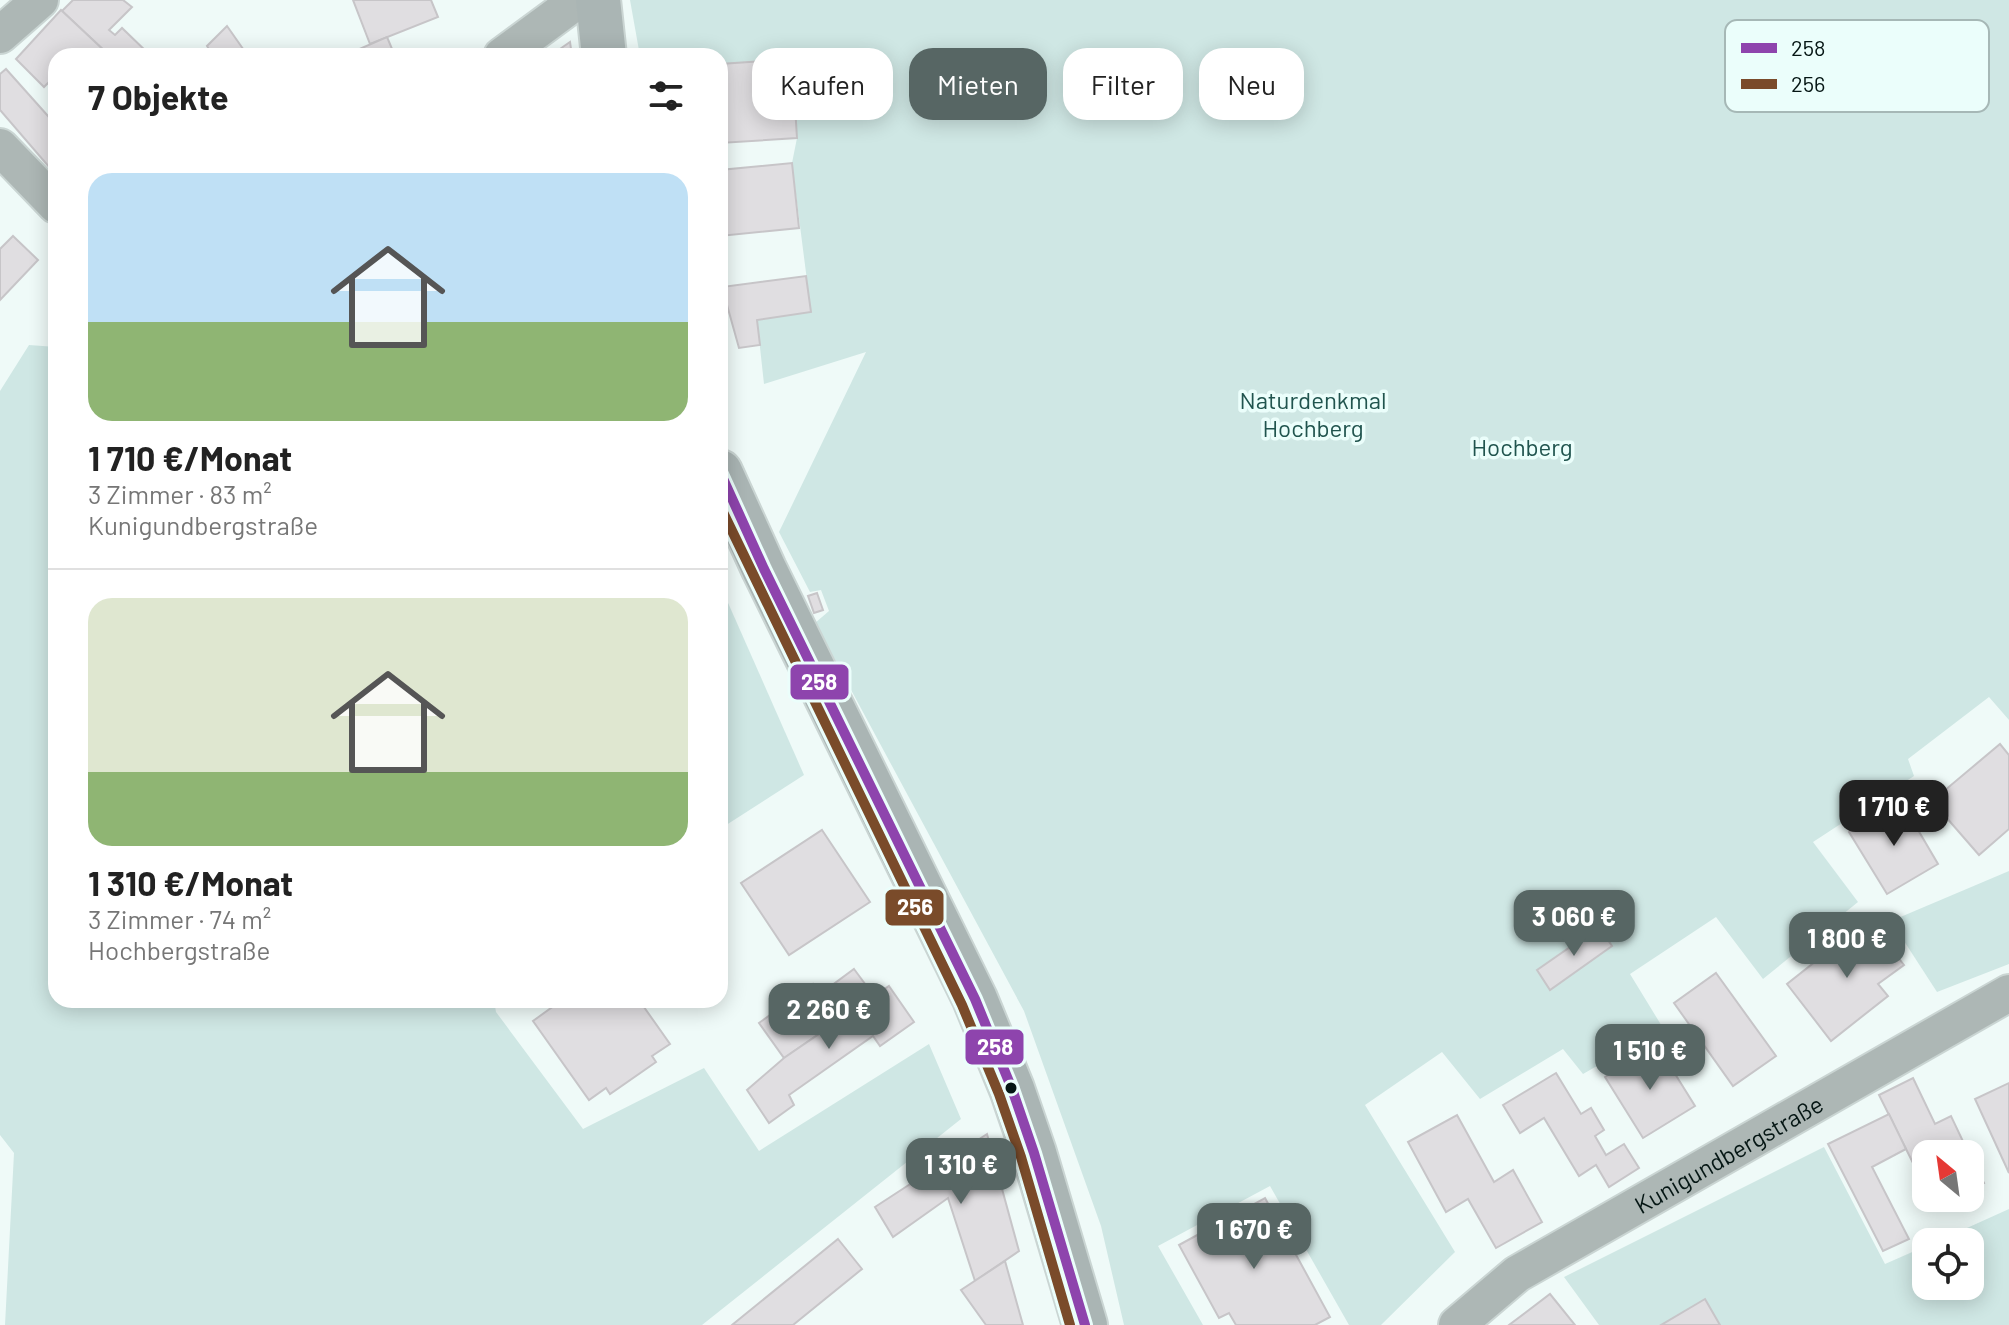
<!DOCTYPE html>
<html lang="de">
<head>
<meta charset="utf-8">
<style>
  :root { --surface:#fff; --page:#f2f2f2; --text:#222; --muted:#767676; --line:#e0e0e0; --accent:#576664 }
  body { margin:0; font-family:Barlow,sans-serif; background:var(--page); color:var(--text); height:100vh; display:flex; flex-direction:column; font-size:30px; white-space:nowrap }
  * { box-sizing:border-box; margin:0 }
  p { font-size:26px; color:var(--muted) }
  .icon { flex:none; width:44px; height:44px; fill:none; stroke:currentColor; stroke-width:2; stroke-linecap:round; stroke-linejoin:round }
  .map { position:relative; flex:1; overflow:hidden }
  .drawer { position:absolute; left:48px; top:48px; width:680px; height:960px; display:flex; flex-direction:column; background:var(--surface); border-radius:24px; box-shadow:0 4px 20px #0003 }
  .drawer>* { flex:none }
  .guide { position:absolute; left:752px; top:48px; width:760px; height:72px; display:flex; gap:16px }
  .needle { width:52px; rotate:331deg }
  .fabs { position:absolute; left:1912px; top:1140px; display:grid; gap:16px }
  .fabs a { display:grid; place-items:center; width:72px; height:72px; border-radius:16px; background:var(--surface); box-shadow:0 4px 20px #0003; font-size:40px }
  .price { position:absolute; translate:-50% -68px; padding:0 18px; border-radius:16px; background:var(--accent); color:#fff; font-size:26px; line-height:52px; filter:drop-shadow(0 2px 4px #0008) }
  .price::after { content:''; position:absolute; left:50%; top:48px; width:24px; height:18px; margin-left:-12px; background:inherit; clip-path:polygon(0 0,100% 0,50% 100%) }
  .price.current { background:#222; color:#fff }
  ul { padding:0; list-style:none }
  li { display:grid; align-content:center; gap:16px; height:424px; padding:0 40px }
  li+li { border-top:2px solid var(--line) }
  li span { display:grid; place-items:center; height:248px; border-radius:24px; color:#555 }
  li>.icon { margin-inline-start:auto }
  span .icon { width:144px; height:144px; fill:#fffc; stroke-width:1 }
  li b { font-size:34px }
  h2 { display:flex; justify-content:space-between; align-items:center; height:96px; padding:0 40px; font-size:34px }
  .tag { padding:0 28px; border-radius:24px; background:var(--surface); box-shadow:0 4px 20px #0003; font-size:28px; line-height:72px }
  .tag.current { background:var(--accent); color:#fff }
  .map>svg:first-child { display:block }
  .green { fill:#cfe7e4 }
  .building { fill:#e0dee1; stroke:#c7c5c8; stroke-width:2 }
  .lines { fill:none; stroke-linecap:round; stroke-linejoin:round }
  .street-casing { stroke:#cad5d3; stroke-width:40 }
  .secondary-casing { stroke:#cad5d3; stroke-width:48 }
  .street { stroke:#adb7b5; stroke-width:36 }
  .secondary { stroke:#aab5b4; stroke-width:44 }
  .bus-1-casing { stroke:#ebfefb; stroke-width:16 }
  .bus-2-casing { stroke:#ebfefb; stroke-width:16 }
  .bus-1 { stroke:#8e44ad; stroke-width:10 }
  .bus-2 { stroke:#7a4b2a; stroke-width:10 }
  .bus-dot { fill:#051614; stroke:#ebfefb; stroke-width:3 }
  .labels { text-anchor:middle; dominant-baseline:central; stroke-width:7; stroke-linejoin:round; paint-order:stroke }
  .park-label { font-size:24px; fill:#20544e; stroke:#ebfefb }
  .street-label { font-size:24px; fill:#051614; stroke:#ebfefb }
  .key { fill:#ebfefb; stroke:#a6b8b6; stroke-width:2 }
  .key-label { font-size:22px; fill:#051614 }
  .line-badge { stroke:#ebfefb; stroke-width:3 }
  .badge-label { font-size:22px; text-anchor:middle; font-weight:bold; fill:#fff }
</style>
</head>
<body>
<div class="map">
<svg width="2009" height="1325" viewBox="0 0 2009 1325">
  <rect width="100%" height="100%" fill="#effaf8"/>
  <g class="green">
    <path d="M630,0H2009V720L1989,697L1908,759L1914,776L1813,842L1858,902L1763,979L1716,917L1630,974L1663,1028L1583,1074L1563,1049L1480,1099L1442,1052L1365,1105L1455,1252L1381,1325H1349L1270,1186L1158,1246L1203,1325H1124L1101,1226L1024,1011L815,623L829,611L821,590L810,592L779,532L866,352L764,384L757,320L811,312L792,163L797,138L792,59L720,64V56H640Z"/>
    <path d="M29,345L56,347V1000H494L496,1012L583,1129L704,1068L759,1151L929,1044L961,1119L702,1325H5L14,1153L0,1135V391Z"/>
    <path d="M725,596L804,775L720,829V598Z"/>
    <path d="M2009,871V964L1937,992L1891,921Z"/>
    <path d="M1824,1147L1885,1264L1926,1246V1286H1970V1242H1936L2009,1209V1325H1599L1564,1277Z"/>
  </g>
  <g class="building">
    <path d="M73,0H123L132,7L109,30L115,35L122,28L151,56H110L62,11Z"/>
    <path d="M353,0H431L438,17L370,44Z"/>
    <path d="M61,10L110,56H56V75L44,87L16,59Z"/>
    <path d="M227,26L248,56H205L210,51L207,46Z"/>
    <path d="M387,37L395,56H359L357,50Z"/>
    <path d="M570,42L572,56H550Z"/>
    <path d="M792,59L797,138L720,143V64Z"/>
    <path d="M6,69L56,125V175L0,110V74Z"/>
    <path d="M792,163L799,228L720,236V170Z"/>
    <path d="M13,236L38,260L0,300V249Z"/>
    <path d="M806,276L811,312L757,320L760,345L739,348L722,287Z"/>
    <path d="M817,593L823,610L814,613L808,596Z"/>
    <path d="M2000,744L2009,755V829L1979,855L1932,801Z"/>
    <path d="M1901,801L1938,864L1887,894L1849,832Z"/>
    <path d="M822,830L870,902L789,955L741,883Z"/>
    <path d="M1868,920L1904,965L1878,984L1888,996L1831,1041L1787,984Z"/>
    <path d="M1599,927L1612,946L1550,990L1537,970Z"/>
    <path d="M854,969L874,996L784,1058L759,1023L813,984L820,994Z"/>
    <path d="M1716,973L1776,1056L1733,1086L1674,1003Z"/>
    <path d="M889,986L914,1022L880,1046L873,1036L789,1095L794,1105L769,1123L747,1090L784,1058Z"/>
    <path d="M562,1000H639L670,1044L652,1056L656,1062L610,1094L606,1088L589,1100L533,1021Z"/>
    <path d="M1657,1045L1695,1106L1643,1138L1605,1077Z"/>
    <path d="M1556,1073L1581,1114L1591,1108L1604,1130L1595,1136L1606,1155L1624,1144L1639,1168L1609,1187L1596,1165L1579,1176L1544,1118L1520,1133L1503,1105Z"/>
    <path d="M1913,1078L1935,1124L1951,1116L1969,1154H1926V1189L1879,1095Z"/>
    <path d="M2009,1083V1173L1975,1099Z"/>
    <path d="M1889,1114L1906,1149L1872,1167L1909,1239L1883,1251L1828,1144Z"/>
    <path d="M1457,1115L1494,1182L1513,1170L1542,1222L1496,1248L1468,1199L1446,1212L1408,1142Z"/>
    <path d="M987,1134L1019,1251L975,1281L948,1198L893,1237L875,1207Z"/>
    <path d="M1970,1156L1984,1183L1970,1190Z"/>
    <path d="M1265,1198L1330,1317L1315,1325H1236L1229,1313L1219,1318L1179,1245Z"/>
    <path d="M1930,1198H1954L1935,1207Z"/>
    <path d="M838,1239L862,1269L793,1325H732Z"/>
    <path d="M1005,1261L1023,1325H986L961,1290Z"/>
    <path d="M1550,1294L1575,1325H1509Z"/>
    <path d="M1705,1299L1720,1325H1661Z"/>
  </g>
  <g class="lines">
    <g class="street-casing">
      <g id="street">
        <path d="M0,35L40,0"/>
        <path d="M502,56L578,0"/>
        <path d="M0,147L56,205"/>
        <path id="s1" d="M1457,1325L1517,1274L2009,993"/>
      </g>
    </g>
    <g class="secondary-casing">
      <g id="secondary">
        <path d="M598,0L604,56"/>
        <path d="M720,472L764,569L975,999L1012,1089L1034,1153L1085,1325"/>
      </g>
    </g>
    <use href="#street" class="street"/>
    <use href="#secondary" class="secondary"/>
    <g class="bus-1-casing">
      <path id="bus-1" d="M720,472L764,569L975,999L1012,1089L1034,1153L1085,1325"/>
    </g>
    <g class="bus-2-casing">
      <path id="bus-2" d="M720,506L962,1005L999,1094L1021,1157L1070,1325"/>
    </g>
    <use href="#bus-1" class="bus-1"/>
    <use href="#bus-2" class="bus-2"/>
  </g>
  <circle class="bus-dot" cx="1011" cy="1088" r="7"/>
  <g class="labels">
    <g class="park-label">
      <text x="1313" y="399">Naturdenkmal<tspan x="1313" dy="28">Hochberg</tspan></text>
      <text x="1522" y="446">Hochberg</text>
    </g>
    <g class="street-label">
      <text stroke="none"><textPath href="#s1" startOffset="322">Kunigundbergstraße</textPath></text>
    </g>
  </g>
  <rect x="1725" y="20" width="264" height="92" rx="12" class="key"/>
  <rect x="1741" y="43" width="36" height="10" fill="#8e44ad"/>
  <rect x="1741" y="79" width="36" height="10" fill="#7a4b2a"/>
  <g class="key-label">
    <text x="1791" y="56">258</text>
    <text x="1791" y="92">256</text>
  </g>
  <g class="line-badge">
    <rect x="789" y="663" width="61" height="38" rx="8" fill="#8e44ad"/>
    <rect x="884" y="888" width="61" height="39" rx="8" fill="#7a4b2a"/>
    <rect x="964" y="1028" width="61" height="38" rx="8" fill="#8e44ad"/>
  </g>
  <g class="badge-label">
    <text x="819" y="690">258</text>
    <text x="915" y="915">256</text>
    <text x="995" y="1055">258</text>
  </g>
</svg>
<div class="fabs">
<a><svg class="needle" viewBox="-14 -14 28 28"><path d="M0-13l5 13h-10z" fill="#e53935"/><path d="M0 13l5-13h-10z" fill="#767676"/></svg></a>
<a><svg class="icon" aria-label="locate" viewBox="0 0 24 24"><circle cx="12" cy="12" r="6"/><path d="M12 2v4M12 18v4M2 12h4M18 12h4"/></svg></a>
</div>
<b class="price current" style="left:1894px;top:848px">1 710 €</b>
<b class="price" style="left:1574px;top:958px">3 060 €</b>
<b class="price" style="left:1847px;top:980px">1 800 €</b>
<b class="price" style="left:829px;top:1051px">2 260 €</b>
<b class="price" style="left:1650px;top:1092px">1 510 €</b>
<b class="price" style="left:961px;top:1206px">1 310 €</b>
<b class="price" style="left:1254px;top:1271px">1 670 €</b>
<div class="guide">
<a class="tag">Kaufen</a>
<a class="tag current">Mieten</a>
<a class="tag">Filter</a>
<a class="tag">Neu</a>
</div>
<section class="drawer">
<h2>7 Objekte<svg class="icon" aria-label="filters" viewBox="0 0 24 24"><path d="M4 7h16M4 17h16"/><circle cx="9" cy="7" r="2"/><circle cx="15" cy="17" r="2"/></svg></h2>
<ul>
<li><span style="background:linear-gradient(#bfe0f5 60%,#8fb573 0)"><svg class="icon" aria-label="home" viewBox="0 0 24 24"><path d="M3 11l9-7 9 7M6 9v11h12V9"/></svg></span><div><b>1 710 €/Monat</b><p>3 Zimmer · 83 m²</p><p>Kunigundbergstraße</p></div></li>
<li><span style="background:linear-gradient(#dfe7d0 70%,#8fb573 0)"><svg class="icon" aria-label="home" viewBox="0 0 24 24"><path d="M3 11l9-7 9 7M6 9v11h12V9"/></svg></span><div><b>1 310 €/Monat</b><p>3 Zimmer · 74 m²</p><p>Hochbergstraße</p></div></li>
</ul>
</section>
</div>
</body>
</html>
